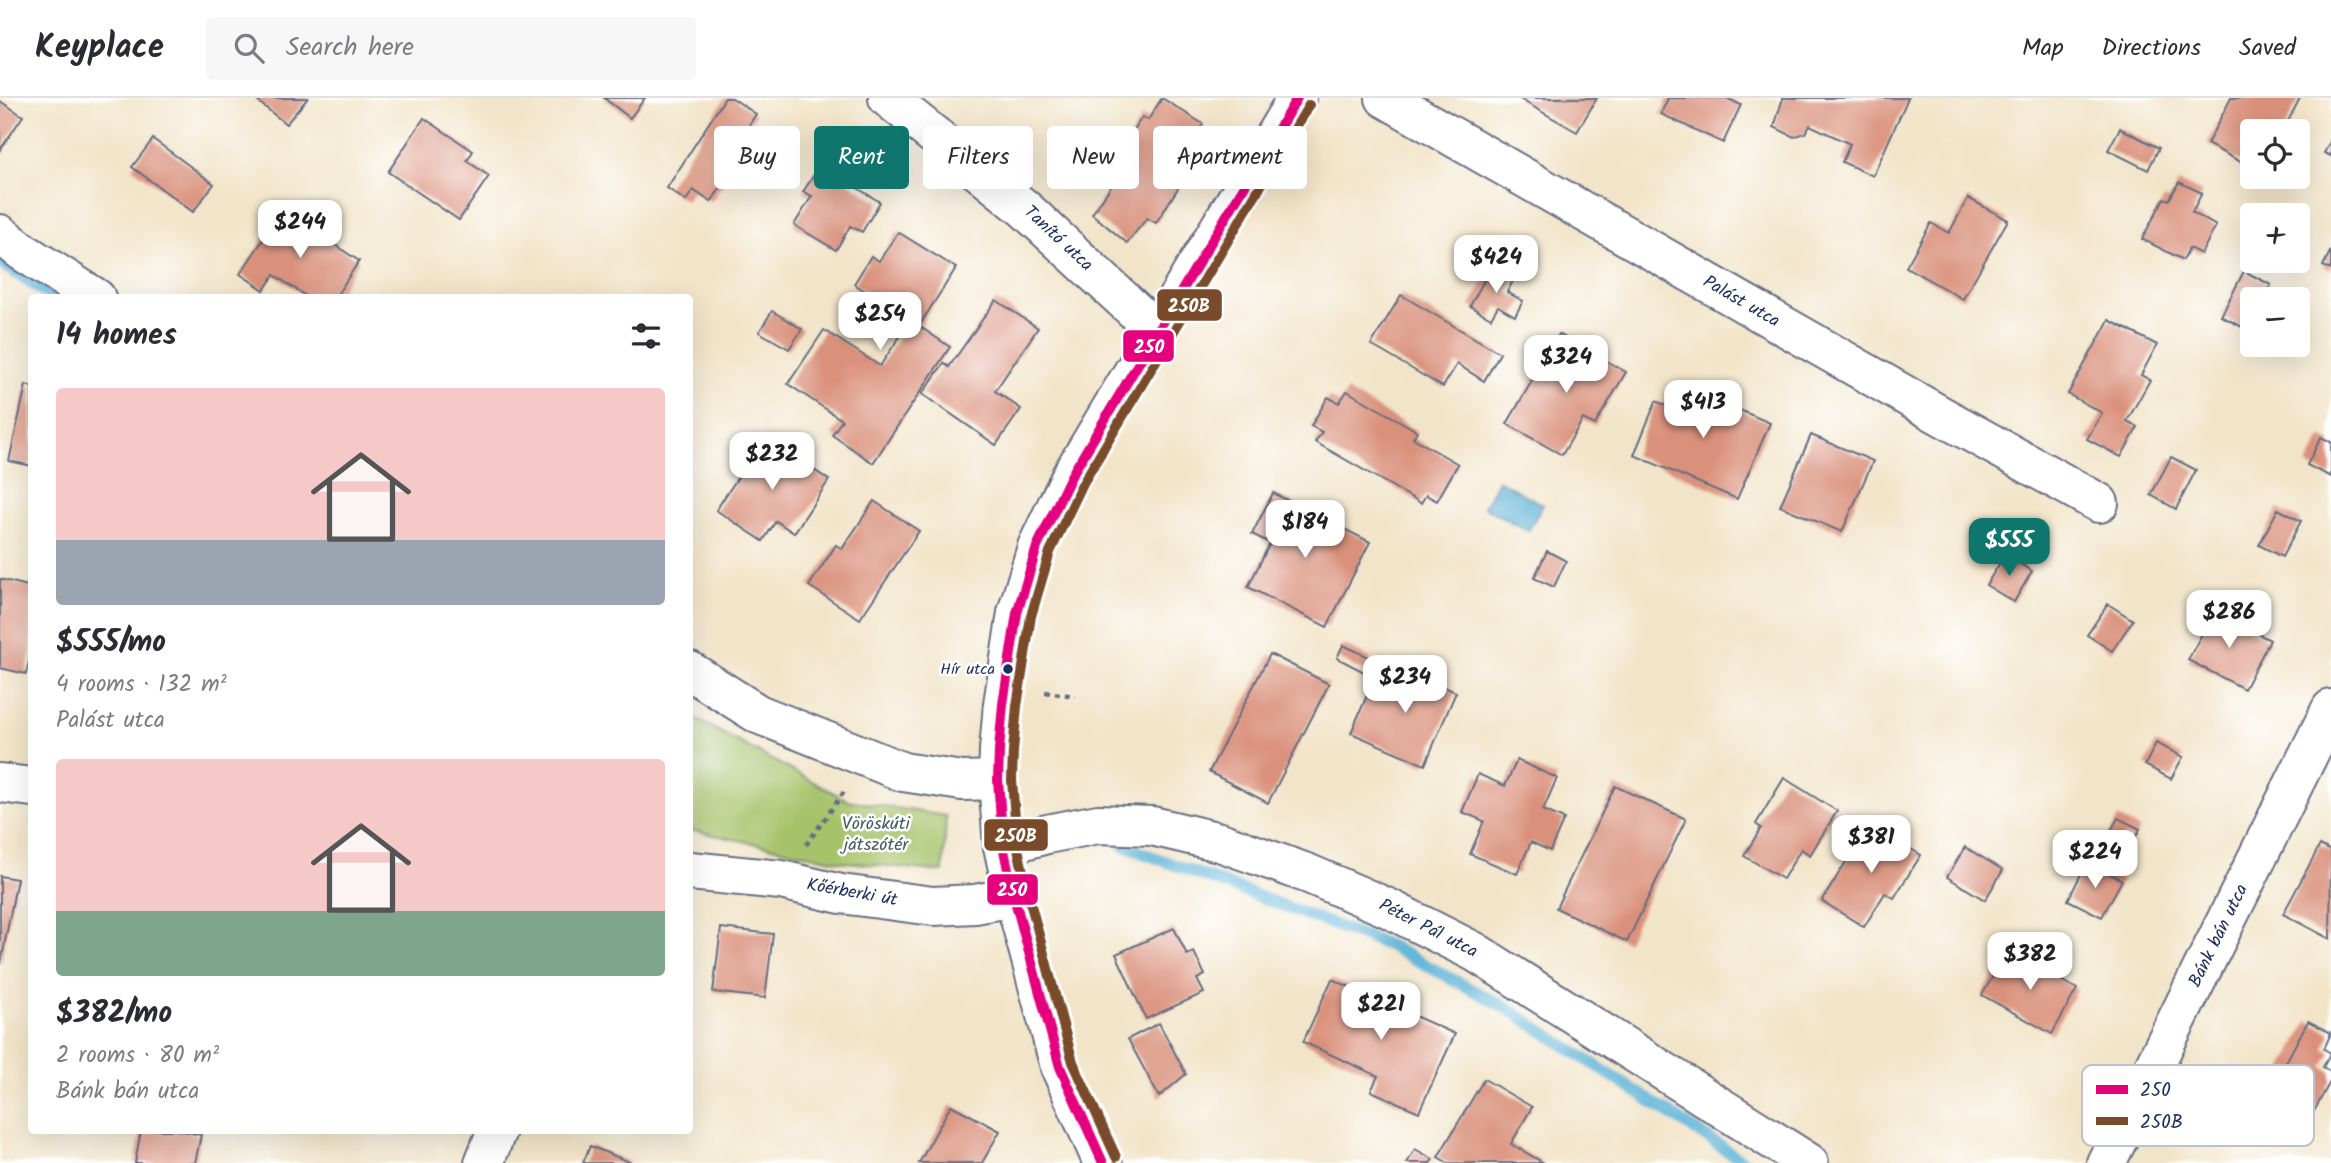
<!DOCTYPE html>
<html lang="en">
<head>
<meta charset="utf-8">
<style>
  :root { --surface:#fff; --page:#f7f7f7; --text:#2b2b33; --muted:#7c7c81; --line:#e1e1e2; --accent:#0f766e }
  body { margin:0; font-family:Kalam,sans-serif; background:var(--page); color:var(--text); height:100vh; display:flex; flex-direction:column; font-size:26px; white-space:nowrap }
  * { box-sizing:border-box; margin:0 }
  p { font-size:23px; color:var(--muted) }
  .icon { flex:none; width:38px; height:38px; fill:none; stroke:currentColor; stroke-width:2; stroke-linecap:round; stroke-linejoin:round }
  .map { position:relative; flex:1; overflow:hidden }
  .sheet { position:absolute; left:28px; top:196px; width:665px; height:840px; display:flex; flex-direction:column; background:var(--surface); border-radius:7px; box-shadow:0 7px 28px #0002 }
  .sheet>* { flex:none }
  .guide { position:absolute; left:714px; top:28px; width:665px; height:63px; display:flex; gap:14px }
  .fabs { position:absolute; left:2240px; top:21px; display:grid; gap:14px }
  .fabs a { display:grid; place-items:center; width:70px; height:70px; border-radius:7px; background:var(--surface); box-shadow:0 7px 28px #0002; font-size:35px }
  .price { position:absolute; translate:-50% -60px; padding:0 16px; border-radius:14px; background:#fff; color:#222; font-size:23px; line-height:46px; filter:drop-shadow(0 2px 4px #0008) }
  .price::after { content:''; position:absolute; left:50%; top:42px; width:21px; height:16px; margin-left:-10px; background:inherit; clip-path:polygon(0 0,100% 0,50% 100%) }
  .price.current { background:var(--accent); color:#fff }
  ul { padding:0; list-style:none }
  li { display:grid; align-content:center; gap:14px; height:371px; padding:0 28px }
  li span { display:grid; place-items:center; height:217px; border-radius:7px; color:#555 }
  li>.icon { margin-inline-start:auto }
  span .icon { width:126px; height:126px; fill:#fffc; stroke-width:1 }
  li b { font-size:30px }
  h2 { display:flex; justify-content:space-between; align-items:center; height:84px; padding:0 28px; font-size:30px }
  .chip { padding:0 24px; border-radius:7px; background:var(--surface); box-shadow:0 7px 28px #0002; font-size:24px; line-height:63px }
  .chip.current { background:var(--accent); color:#fff }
  header { display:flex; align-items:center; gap:42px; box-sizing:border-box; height:98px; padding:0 35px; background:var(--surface); border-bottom:2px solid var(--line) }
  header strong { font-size:33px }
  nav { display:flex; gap:38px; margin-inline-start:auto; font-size:24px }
  .search { width:490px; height:63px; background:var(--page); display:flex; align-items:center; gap:18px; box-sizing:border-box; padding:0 24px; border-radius:7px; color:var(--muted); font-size:26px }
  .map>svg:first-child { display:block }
  .green { fill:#a7c36a; stroke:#617964; stroke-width:2 }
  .water { fill:#59b0d6; stroke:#3a709a; stroke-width:2 }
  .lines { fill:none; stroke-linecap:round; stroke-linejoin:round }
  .stream { stroke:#59b0d6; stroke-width:12 }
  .building { fill:#da917c }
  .minor-casing { stroke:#666e83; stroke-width:42 }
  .path { stroke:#666e83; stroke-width:4.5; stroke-dasharray:5 5; stroke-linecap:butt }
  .minor { stroke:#fff; stroke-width:38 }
  .bus-1-casing { stroke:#fff; stroke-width:16 }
  .bus-2-casing { stroke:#fff; stroke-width:16 }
  .bus-1 { stroke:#e5007d; stroke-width:10 }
  .bus-2 { stroke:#7a4b2a; stroke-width:10 }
  .bus-dot { fill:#1b2f5e; stroke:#fff; stroke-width:2.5 }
  .labels { text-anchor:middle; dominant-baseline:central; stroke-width:5; stroke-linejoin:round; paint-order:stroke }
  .bus-label { font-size:16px; fill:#1b2f5e; stroke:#fff; text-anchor:end }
  .street-label { font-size:18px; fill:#1b2f5e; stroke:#fff }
  .park-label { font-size:18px; fill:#455b62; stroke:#fff }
  .key { fill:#fff; stroke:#bbc1cf; stroke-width:2 }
  .key-label { font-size:19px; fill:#1b2f5e }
  .line-badge { stroke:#fff; stroke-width:2.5 }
  .badge-label { font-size:19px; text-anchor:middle; font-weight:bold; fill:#fff }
</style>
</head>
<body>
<header>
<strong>Keyplace</strong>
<div class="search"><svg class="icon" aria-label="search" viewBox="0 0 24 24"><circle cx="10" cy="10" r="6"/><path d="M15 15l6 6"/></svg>Search here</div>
<nav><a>Map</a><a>Directions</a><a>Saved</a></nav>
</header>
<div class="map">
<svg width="2331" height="1065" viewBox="0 0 2331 1065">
  <rect width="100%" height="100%" fill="#fff"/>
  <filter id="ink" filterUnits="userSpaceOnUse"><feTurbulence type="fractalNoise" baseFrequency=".0143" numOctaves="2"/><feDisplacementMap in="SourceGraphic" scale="14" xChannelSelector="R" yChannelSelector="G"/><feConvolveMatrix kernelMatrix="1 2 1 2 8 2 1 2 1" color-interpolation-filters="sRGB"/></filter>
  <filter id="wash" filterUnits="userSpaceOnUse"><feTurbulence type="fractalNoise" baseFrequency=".00686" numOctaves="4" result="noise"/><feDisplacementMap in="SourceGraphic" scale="28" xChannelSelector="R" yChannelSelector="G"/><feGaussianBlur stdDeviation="1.57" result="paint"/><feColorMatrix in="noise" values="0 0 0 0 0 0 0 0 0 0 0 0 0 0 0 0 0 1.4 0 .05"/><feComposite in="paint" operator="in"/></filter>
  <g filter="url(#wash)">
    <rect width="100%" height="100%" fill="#f2e4c8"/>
    <path class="green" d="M690,618L847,702L946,718L943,774L838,763L690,732Z"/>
    <path class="water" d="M1498,382L1543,407L1528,433L1484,409Z"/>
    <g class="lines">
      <g class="stream">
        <path d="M0,165L54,200"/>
        <path d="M1124,748L1390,848L1507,910L1746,1065"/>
      </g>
    </g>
    <g id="blocks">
      <g class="building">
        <path d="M257,0H308L286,26L256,2Z"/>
        <path d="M604,0H645L630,20Z"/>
        <path d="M725,0H732L756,16L723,68L731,74L711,104L693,92L686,103L667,90Z"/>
        <path d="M1162,0L1203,26L1186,53L1197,60L1156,125L1147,120L1127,145L1092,116L1128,63L1118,57L1142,19L1148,22Z"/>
        <path d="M1518,0H1597L1577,34Z"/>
        <path d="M1668,0H1727L1741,7L1723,45L1661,16Z"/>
        <path d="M1783,0H1908L1873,78L1842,64L1850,46L1810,27L1805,35L1794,39L1774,29Z"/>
        <path d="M2231,0H2300L2283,33H2252V70L2207,46Z"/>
        <path d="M0,3L23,18L0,52Z"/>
        <path d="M424,20L473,53L467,63L489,78L459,122L388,74Z"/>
        <path d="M2120,30L2159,50L2148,72L2108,52Z"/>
        <path d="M153,41L214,86L193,114L132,69Z"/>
        <path d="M2331,42V58L2324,55Z"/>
        <path d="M820,67L880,104L862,134L850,128L836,152L794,127L812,98L803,94Z"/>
        <path d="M2179,84L2202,95L2192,114L2216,128L2201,156L2189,150L2183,162L2142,141L2164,100L2169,102Z"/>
        <path d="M1968,100L2008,122L1963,201L1906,169L1931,125L1949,135Z"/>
        <path d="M283,112L359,163L335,200H309L274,177L264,192L240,176Z"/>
        <path d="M898,134L956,170L919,228L950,249L873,365L832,337L842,322L788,286L824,232L880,268L911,222L854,186L871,158L879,163Z"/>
        <path d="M2331,152V172L2323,168Z"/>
        <path d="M1492,168L1514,181L1507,194L1523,203L1515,218L1498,208L1491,220L1470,208Z"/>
        <path d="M2244,173L2271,187L2263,201H2252V223L2248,232L2221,218Z"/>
        <path d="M1401,197L1500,255L1484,283L1457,266L1443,289L1371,247Z"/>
        <path d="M996,202L1038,230L995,293L1021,311L996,347L922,296L944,265L949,269Z"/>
        <path d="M772,213L802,231L789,251L759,234Z"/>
        <path d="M2109,222L2157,247L2141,277L2150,282L2127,323L2138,329L2121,359L2087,341L2102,315L2068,296Z"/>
        <path d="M1559,236L1626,274L1595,327L1583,321L1562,357L1507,326Z"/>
        <path d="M1677,285L1770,325L1737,401L1634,357L1656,303L1667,308Z"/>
        <path d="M26,287L32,289V368L9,363Z"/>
        <path d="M1347,293L1417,333L1413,340L1458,366L1437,403L1426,397L1421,405L1315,344L1322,334L1311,328L1328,299L1339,305Z"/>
        <path d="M1811,337L1873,363L1842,434L1780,408Z"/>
        <path d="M765,339L829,382L794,435L776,423L763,443L716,412Z"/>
        <path d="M2321,339L2331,344V379L2307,367Z"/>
        <path d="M2171,359L2196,372L2176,411L2151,397Z"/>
        <path d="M1273,395L1370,444L1327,529L1248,489L1270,445L1252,436Z"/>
        <path d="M874,403L919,433L860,521L809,488L836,447L842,451Z"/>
        <path d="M2278,411L2301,423L2282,459L2259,447Z"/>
        <path d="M1547,453L1566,463L1554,489L1534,480Z"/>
        <path d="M2005,457L2032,473L2014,504L1986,487Z"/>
        <path d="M0,481L32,489V551L26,576L0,570Z"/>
        <path d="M2108,506L2133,522L2112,553L2087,537Z"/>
        <path d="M2214,513L2270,542L2244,591L2188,562Z"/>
        <path d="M1343,547L1371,560L1364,574L1337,560Z"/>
        <path d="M1270,556L1329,586L1268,705L1209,674Z"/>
        <path d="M1398,569L1456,594L1425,667L1351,635L1371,588L1386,595Z"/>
        <path d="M2156,645L2183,659L2171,681L2145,667Z"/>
        <path d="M1517,662L1557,680L1543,712L1564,721L1550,753L1531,744L1517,776L1470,756L1484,723L1462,714L1478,676L1505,688Z"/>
        <path d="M1784,680L1837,713L1810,757L1801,751L1783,781L1744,758L1761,730L1756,726Z"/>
        <path d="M1615,688L1686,721L1627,844L1556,810Z"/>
        <path d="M2118,720L2140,731L2134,742L2124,738L2119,748L2106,741Z"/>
        <path d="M1869,726L1921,757L1894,800L1885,795L1864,829L1822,803Z"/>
        <path d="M2320,747L2331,753L2330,841L2283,816Z"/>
        <path d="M1965,749L2003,772L1985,802L1947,779Z"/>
        <path d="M2087,764L2122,782L2102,819L2068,802Z"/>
        <path d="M0,778L17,781L1,865H0Z"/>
        <path d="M721,830L773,836L765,900L713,894Z"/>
        <path d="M1174,830L1187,857L1194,854L1205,877L1197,881L1204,895L1146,921L1116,856Z"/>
        <path d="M2008,852L2077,891L2052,936L1982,897Z"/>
        <path d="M1332,881L1367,897L1369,893L1388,901L1386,905L1455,936L1419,1014L1371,993L1378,978L1303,944Z"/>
        <path d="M2308,923L2331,935L2324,951L2331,955L2323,969L2331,974V982L2305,1030L2263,1007Z"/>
        <path d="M1159,925L1186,976L1159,999L1128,941Z"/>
        <path d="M1484,981L1532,1009L1511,1046L1544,1065H1448L1438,1059Z"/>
        <path d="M951,1007L1000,1033L982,1065H919Z"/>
        <path d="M141,1032H178L201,1037L195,1065H135Z"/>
        <path d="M590,1048L632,1065H583Z"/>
        <path d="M1415,1051L1433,1061L1430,1065H1407Z"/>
      </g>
    </g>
  </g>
  <g filter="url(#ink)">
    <use href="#blocks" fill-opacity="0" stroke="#666e83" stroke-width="2"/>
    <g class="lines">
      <g class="minor-casing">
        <g id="minor">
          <path d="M888,0L1025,111L1158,234"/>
          <path d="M1385,0L1938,316L2099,405"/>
          <path d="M0,136L23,154L96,200"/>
          <path d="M690,573L758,616L903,674L962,683L998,682"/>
          <path d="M0,685L32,689"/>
          <path d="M1003,748L1047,736L1098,726L1152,728L1220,744L1309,776L1388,810L1475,854L1809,1065"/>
          <path d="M690,773L781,782L841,796L933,808L975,806L1014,799"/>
          <path d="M484,1065L497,1032"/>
          <path d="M1103,1065L1060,969L1014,799L1003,748L998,682L999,652L1003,606L1017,515L1037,449L1071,378L1297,0"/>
          <path d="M2106,1065L2331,611"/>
        </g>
      </g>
      <g class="path">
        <path d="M1045,594L1075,598"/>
        <path d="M806,747L844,694"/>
      </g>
      <use href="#minor" class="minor"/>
      <g class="bus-1-casing">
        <path id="bus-1" d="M1103,1065L1060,969L1014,799L1003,748L998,682L999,652L1003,606L1017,515L1037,449L1071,378L1297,0"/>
      </g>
      <g class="bus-2-casing">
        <path id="bus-2" d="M1116,1059L1073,964L1028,796L1017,746L1012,682L1013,653L1017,608L1031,518L1050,454L1083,385L1309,7"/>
      </g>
      <use href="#bus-1" class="bus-1"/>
      <use href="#bus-2" class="bus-2"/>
    </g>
  </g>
  <circle class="bus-dot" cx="1008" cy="571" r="6"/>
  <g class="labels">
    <g class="bus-label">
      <text x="995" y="571">Hír utca</text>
    </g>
    <g class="street-label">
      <text transform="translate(1058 141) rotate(43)">Tanító utca</text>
      <text transform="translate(1741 204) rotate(30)">Palást utca</text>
      <text transform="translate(852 795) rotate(10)">Kőérberki út</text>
      <text transform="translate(1428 831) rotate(27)">Péter Pál utca</text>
      <text transform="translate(2219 838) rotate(-64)">Bánk bán utca</text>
    </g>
    <g class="park-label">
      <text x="876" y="726">Vöröskúti<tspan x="876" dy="21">játszótér</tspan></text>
    </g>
  </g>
  <rect x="2082" y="967" width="232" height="81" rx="10" class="key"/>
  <rect x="2096" y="987" width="32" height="9" fill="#e5007d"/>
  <rect x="2096" y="1019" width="32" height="8" fill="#7a4b2a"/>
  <g class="key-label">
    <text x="2140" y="998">250</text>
    <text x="2140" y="1030">250B</text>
  </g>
  <g class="line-badge">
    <rect x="1156" y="190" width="67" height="34" rx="7" fill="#7a4b2a"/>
    <rect x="1122" y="231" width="53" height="34" rx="7" fill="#e5007d"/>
    <rect x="983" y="720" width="66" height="34" rx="7" fill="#7a4b2a"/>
    <rect x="986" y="775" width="53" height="33" rx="7" fill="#e5007d"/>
  </g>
  <g class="badge-label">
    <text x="1189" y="214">250B</text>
    <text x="1149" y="255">250</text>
    <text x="1016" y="744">250B</text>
    <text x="1012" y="798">250</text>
  </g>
</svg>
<div class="fabs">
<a><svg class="icon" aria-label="locate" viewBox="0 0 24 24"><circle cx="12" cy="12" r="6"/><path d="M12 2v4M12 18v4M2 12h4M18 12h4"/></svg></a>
<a>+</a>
<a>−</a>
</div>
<b class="price" style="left:300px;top:162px">$244</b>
<b class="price" style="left:1496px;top:197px">$424</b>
<b class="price" style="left:880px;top:254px">$254</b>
<b class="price" style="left:1566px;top:297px">$324</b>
<b class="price" style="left:1703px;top:342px">$413</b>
<b class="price" style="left:772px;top:394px">$232</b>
<b class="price" style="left:1305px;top:462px">$184</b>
<b class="price current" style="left:2009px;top:480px">$555</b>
<b class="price" style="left:2229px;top:552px">$286</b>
<b class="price" style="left:1405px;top:617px">$234</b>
<b class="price" style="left:1871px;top:777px">$381</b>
<b class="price" style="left:2095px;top:792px">$224</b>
<b class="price" style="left:2030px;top:894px">$382</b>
<b class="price" style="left:1381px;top:944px">$221</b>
<div class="guide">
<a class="chip">Buy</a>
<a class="chip current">Rent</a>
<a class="chip">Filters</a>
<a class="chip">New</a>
<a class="chip">Apartment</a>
</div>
<section class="sheet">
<h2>14 homes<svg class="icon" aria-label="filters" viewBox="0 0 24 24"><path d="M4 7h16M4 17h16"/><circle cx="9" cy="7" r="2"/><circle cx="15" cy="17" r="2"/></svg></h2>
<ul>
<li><span style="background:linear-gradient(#f6c9c9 70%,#9aa5b1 0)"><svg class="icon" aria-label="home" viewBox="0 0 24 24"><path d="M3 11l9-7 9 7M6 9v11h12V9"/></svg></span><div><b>$555/mo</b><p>4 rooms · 132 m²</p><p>Palást utca</p></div></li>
<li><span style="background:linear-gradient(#f6c9c9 70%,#7fa58c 0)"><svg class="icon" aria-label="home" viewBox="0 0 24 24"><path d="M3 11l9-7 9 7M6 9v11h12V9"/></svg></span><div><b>$382/mo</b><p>2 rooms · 80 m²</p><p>Bánk bán utca</p></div></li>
</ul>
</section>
</div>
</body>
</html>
